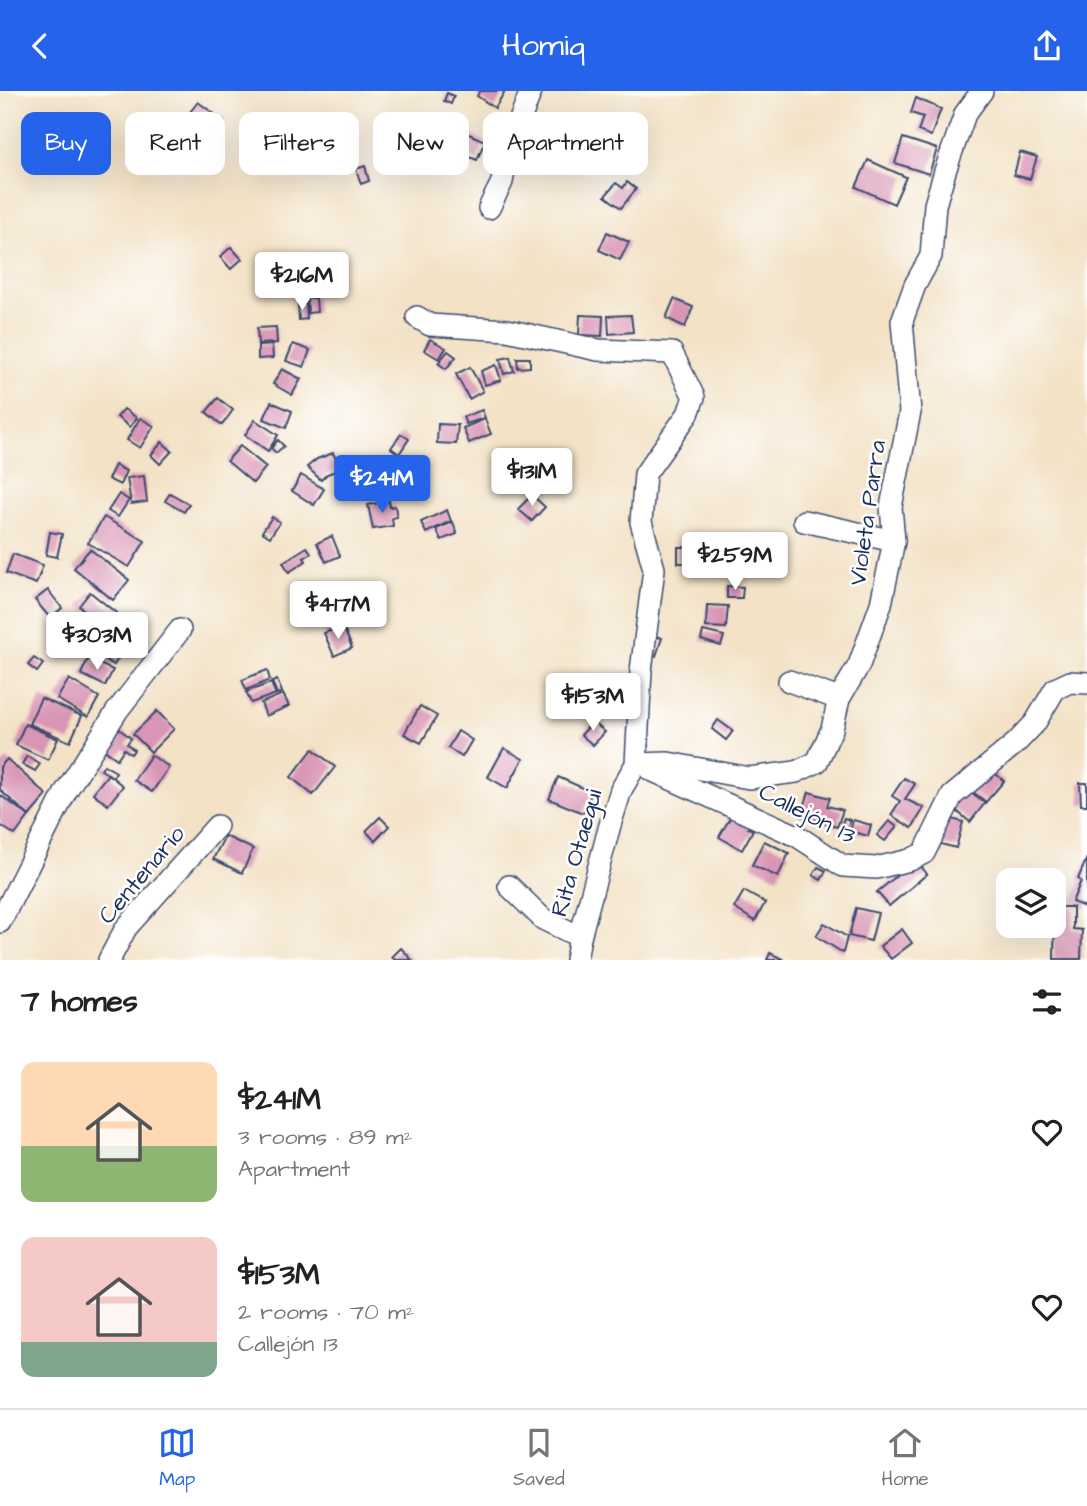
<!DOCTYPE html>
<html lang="en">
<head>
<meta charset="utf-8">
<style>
  :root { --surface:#fff; --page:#f6f6f6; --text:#222; --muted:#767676; --line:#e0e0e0; --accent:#2563eb }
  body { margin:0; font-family:"Architects Daughter",sans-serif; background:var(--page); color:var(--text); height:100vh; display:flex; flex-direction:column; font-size:26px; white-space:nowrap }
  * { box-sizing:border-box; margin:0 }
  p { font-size:23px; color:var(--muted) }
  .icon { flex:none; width:38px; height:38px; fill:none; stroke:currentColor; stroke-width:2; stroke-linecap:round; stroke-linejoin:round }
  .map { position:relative; height:869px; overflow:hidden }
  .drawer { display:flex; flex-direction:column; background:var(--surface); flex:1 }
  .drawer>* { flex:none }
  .banner { position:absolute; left:21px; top:21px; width:700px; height:63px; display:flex; gap:14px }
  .controls { position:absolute; left:996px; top:777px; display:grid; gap:14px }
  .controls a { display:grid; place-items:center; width:70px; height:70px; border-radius:14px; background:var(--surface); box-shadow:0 7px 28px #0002; font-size:35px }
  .price { position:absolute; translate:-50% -60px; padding:0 16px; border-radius:7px; background:#fff; color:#222; font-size:23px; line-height:46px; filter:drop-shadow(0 2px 4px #0008) }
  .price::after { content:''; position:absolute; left:50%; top:42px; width:21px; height:16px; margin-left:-10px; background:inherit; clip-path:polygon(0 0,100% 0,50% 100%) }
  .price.current { background:var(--accent); color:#fff }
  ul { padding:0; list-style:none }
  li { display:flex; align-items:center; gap:21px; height:175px; padding:0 21px }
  li span { display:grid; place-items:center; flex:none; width:196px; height:140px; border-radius:14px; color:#555 }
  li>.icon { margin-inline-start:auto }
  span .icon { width:84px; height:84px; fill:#fffc; stroke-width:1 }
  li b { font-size:30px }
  h2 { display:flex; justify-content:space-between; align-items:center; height:84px; padding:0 21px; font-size:30px }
  .chip { padding:0 24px; border-radius:14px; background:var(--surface); box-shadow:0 7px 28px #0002; font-size:24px; line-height:63px }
  .chip.current { background:var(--accent); color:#fff }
  header { display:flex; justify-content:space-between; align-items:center; height:91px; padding:0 21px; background:var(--accent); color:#fff; font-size:32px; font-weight:600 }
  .tabs { display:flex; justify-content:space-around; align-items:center; height:98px; border-top:2px solid var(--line); background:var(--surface); font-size:19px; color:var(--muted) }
  .tabs a { display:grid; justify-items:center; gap:4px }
  .tabs .current { color:var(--accent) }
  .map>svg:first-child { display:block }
  .building { fill:#d995b5 }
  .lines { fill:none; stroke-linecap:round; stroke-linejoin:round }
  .minor-casing { stroke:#3b4a6e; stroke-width:24 }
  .minor { stroke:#fff; stroke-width:21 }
  .labels { text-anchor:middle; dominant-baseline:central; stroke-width:5; stroke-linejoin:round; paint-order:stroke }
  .street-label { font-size:24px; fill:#1b2f5e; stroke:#fff }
</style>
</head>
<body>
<header><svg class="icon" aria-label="back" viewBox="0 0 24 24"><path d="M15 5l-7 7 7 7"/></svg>Homiq<svg class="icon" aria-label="share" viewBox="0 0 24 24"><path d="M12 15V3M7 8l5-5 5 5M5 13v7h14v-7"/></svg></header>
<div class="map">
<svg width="1087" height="869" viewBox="0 0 1087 869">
  <rect width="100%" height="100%" fill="#fff"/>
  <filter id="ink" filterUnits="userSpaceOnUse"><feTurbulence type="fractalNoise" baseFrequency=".0143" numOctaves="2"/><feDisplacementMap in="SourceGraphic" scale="14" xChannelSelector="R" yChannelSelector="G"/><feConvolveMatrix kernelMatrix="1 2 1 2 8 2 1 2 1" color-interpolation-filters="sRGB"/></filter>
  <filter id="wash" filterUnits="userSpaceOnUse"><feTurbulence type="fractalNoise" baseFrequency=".00686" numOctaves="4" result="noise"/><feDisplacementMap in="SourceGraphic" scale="28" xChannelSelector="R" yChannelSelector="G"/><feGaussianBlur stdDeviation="1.57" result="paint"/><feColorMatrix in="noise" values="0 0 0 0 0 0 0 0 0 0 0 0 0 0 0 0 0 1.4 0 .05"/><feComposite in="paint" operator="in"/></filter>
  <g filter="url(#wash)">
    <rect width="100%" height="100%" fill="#f3e2c6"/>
    <g id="blocks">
      <g class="building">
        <path d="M480,0H505L495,17L477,5Z"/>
        <path d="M447,2L454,5L451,13L444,10Z"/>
        <path d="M916,7L941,18L931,45L918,40L923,26L911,22Z"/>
        <path d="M198,11L224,30L212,46L186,26Z"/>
        <path d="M344,36L346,56L328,58L326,38Z"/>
        <path d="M464,41L485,50L477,69L456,61Z"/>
        <path d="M903,47L937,58L929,83L895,72Z"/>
        <path d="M1020,61L1037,66L1030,88L1014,84Z"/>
        <path d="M868,69L906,86L894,113L856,96Z"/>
        <path d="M365,75L369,90L361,93L356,78Z"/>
        <path d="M627,91L636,98L621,117L605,105L616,92L623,97Z"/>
        <path d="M607,141L629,151L620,169L599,159Z"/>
        <path d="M231,156L242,168L231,178L220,166Z"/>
        <path d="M283,185L295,186L294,197L282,196Z"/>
        <path d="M307,207H316L317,221L308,222Z"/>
        <path d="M674,208L693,216L685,236L666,227Z"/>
        <path d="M298,213H306L307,228L299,229Z"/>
        <path d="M580,224L603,225L602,245L579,244Z"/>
        <path d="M631,224L633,241L609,243L608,225Z"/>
        <path d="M276,236L277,252L258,253L257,237Z"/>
        <path d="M430,248L446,257L439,268L424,259Z"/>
        <path d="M293,253L310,259L304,276L286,270Z"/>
        <path d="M272,254L273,267L258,268V255Z"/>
        <path d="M448,260L456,266L446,278L438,272Z"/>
        <path d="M510,266L514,280L504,283L500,268Z"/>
        <path d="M517,267H530V276L518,277Z"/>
        <path d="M496,274L501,289L485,294L481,280Z"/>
        <path d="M470,276L483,300L469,308L456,283Z"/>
        <path d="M282,278L301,288L292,304L273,293Z"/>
        <path d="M218,307L233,319L222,334L206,321Z"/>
        <path d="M271,311L292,320L286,337L264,328Z"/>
        <path d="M124,318L137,327L130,336L117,326Z"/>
        <path d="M482,319L485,327L466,333L463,326Z"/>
        <path d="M140,327L154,335L140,357L127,349Z"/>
        <path d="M485,328L491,343L469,352L463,337Z"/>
        <path d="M255,329L278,344L268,360L245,344Z"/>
        <path d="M438,333L458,334L456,353L437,352Z"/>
        <path d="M401,343L409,348L399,363L391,357Z"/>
        <path d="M278,349L284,355L276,362L271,357Z"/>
        <path d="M162,351L172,360L160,373L151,364Z"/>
        <path d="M240,355L266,376L253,392L227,370Z"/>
        <path d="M333,362L341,378L327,383L321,389L307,376L317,368Z"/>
        <path d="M115,374L126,380L120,394L108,388Z"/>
        <path d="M301,384L324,398L314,414L292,400Z"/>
        <path d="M144,385L147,411L131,413L127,387Z"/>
        <path d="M170,402L189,413L184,421L165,410Z"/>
        <path d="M119,403L129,409L118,426L108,420Z"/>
        <path d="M532,404L545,416L532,430L518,418Z"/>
        <path d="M389,410L390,416L395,415L397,426L392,427L393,435L373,438L368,414Z"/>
        <path d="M447,419L451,430L426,442L421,431Z"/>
        <path d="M104,426L145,450L129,476L88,452Z"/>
        <path d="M272,426L280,431L270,446L262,441Z"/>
        <path d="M453,431L457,443L441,449L436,438Z"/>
        <path d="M50,441L62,443L57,466L46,464Z"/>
        <path d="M332,445L340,465L326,471L317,452Z"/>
        <path d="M307,456L311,462L304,467L306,470L289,481L283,471Z"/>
        <rect x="678" y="456" width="15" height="16"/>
        <path d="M90,458L129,489L113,509L74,477Z"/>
        <path d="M13,463L43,474L36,493L6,482Z"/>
        <path d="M727,495L743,496L742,507H727Z"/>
        <path d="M48,499L62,517L50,527L35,509Z"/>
        <path d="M90,501L140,541L129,555L79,515Z"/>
        <path d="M707,514L728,515L726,537L706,536Z"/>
        <path d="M343,535L352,557L334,565L324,542Z"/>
        <path d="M703,540L724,545L721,555L701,549Z"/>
        <path d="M650,544L662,547L656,565L645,561Z"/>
        <path d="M105,546L124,558L114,574L95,562Z"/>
        <path d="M34,567L43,573L37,581L28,574Z"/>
        <path d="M88,568L113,579L105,595L81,583Z"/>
        <path d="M267,579L270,589L246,599L242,589Z"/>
        <path d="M69,588L99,606L88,626L57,608Z"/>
        <path d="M277,589L282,601L277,603L272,591Z"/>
        <path d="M271,592L276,603L251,612L246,601Z"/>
        <path d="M283,603L289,615L266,625L261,612Z"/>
        <path d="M41,607L82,625L70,651L29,633Z"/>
        <path d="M420,615L437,625L421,652L404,643Z"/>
        <path d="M157,620L174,638L151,661L133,643Z"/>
        <path d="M718,629L733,640L726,649L712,638Z"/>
        <path d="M593,631L605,641L593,654L581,644Z"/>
        <path d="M25,633L58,648L48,669L16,654Z"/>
        <path d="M118,637L131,647L127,653L134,659L131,663L124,658L117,668L103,658Z"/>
        <path d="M458,640L472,649L462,666L448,657Z"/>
        <path d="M504,657L523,668L507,697L488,686Z"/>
        <path d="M313,658L335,676L313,704L291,686Z"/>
        <path d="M151,664L169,676L152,701L134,689Z"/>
        <path d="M27,665L40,673L35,680L22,673Z"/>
        <path d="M7,668L47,704L29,725L0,699V676Z"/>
        <path d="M104,674L116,681L113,686L101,679Z"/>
        <path d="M989,677L1004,690L986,711L970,699Z"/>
        <path d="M108,683L123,695L108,714L93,702Z"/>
        <path d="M558,686L592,701L583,722L549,708Z"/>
        <path d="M904,687L915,693L905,708L924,717L912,737L891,724L900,710L892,705Z"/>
        <path d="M1080,692H1087V714H1081Z"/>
        <path d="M966,698L985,712L970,731L952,716Z"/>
        <path d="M809,701L830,707L827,715L843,719L837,736L801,725Z"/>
        <path d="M0,704L29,725L15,744L0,734Z"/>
        <path d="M734,720L752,729L748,737L753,739L742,759L719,746Z"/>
        <path d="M380,726L389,735L375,750L366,740Z"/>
        <path d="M944,726L963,731L956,757L937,752Z"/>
        <path d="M844,727L850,729L847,737L841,735Z"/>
        <path d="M853,729L871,734L868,745L850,740Z"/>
        <path d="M889,730L897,736L885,750L877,744Z"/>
        <path d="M225,745L253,758L242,782L213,768Z"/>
        <path d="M764,750L789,762L778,786L752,774Z"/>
        <path d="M1087,767V817L1072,811L1081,790L1078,788Z"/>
        <path d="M916,769L927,783L889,815L877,801Z"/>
        <path d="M818,776L826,780L821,789L813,784Z"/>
        <path d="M744,800L765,812L755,830L734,817Z"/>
        <path d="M1055,816H1073V838L1082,839L1081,868H1054Z"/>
        <path d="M856,817L878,822L871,850L849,845Z"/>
        <path d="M824,832L847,846L843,862L816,845Z"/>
        <path d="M902,838L912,852L891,868L880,855Z"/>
        <path d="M401,857L412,869H395L392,866Z"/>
        <path d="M770,862L784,869H767Z"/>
      </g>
    </g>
  </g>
  <g filter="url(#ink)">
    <use href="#blocks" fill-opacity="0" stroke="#3b4a6e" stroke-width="2"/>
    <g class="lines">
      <g class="minor-casing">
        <g id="minor">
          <path d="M489,117L502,91L507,63L531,0"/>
          <path d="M417,226L430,234L507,239L598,259L672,262L694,306L688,323L645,383L641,431L654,478L641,580L636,673L621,699L610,734L580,846L576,869"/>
          <path d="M804,430L894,450"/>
          <path d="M789,590L839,608"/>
          <path d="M636,673L668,672L749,687L796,681L817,671L832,638L839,608L859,574L881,513L894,450L891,416L910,321L902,230L915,194L931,165L935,114L945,80L965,23L982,0"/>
          <path d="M651,679L797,745L843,775L876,777L910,769L924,762L952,705L1016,652L1035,632L1055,598L1070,591L1087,592"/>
          <path d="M509,795L543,828L580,846"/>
          <path d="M0,831L66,700L117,620L180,539"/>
          <path d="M109,869L126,837L217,735"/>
        </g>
      </g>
      <use href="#minor" class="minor"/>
    </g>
  </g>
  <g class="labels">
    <g class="street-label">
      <text transform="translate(868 422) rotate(-82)">Violeta Parra</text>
      <text transform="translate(807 723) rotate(27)">Callejón 13</text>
      <text transform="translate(577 762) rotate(-74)">Rita Otaegui</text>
      <text transform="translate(142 784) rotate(-50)">Centenario</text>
    </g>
  </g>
</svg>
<div class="controls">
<a><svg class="icon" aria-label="layers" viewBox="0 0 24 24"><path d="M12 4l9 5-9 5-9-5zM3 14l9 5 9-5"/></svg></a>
</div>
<b class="price" style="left:302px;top:221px">$216M</b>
<b class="price" style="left:532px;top:417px">$131M</b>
<b class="price current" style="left:382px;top:424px">$241M</b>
<b class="price" style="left:735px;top:501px">$259M</b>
<b class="price" style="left:338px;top:550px">$417M</b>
<b class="price" style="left:97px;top:581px">$303M</b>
<b class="price" style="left:593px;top:642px">$153M</b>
<div class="banner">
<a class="chip current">Buy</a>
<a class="chip">Rent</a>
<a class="chip">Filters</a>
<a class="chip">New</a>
<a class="chip">Apartment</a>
</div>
</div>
<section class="drawer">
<h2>7 homes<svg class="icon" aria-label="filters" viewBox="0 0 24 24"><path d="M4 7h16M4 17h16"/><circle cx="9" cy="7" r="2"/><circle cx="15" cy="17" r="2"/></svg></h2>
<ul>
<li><span style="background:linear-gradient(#ffd9b3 60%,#8fb573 0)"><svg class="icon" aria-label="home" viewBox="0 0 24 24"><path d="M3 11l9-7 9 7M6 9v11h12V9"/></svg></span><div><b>$241M</b><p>3 rooms · 89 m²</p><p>Apartment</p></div><svg class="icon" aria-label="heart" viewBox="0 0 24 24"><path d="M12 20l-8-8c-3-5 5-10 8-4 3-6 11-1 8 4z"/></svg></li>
<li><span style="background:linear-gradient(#f6c9c9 75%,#7fa58c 0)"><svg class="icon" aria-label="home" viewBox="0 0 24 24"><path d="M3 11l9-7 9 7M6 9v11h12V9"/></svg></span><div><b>$153M</b><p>2 rooms · 70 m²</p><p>Callejón 13</p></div><svg class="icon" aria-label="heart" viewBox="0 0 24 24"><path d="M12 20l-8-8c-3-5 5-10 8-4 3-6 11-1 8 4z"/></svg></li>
</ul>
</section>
<nav class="tabs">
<a class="current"><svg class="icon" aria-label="map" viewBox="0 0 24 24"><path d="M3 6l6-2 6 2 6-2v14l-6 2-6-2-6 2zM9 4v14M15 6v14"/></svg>Map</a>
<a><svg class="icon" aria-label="saved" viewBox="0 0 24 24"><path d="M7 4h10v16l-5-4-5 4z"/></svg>Saved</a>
<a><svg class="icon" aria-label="home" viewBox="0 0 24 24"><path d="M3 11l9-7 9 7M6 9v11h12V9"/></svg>Home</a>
</nav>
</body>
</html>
